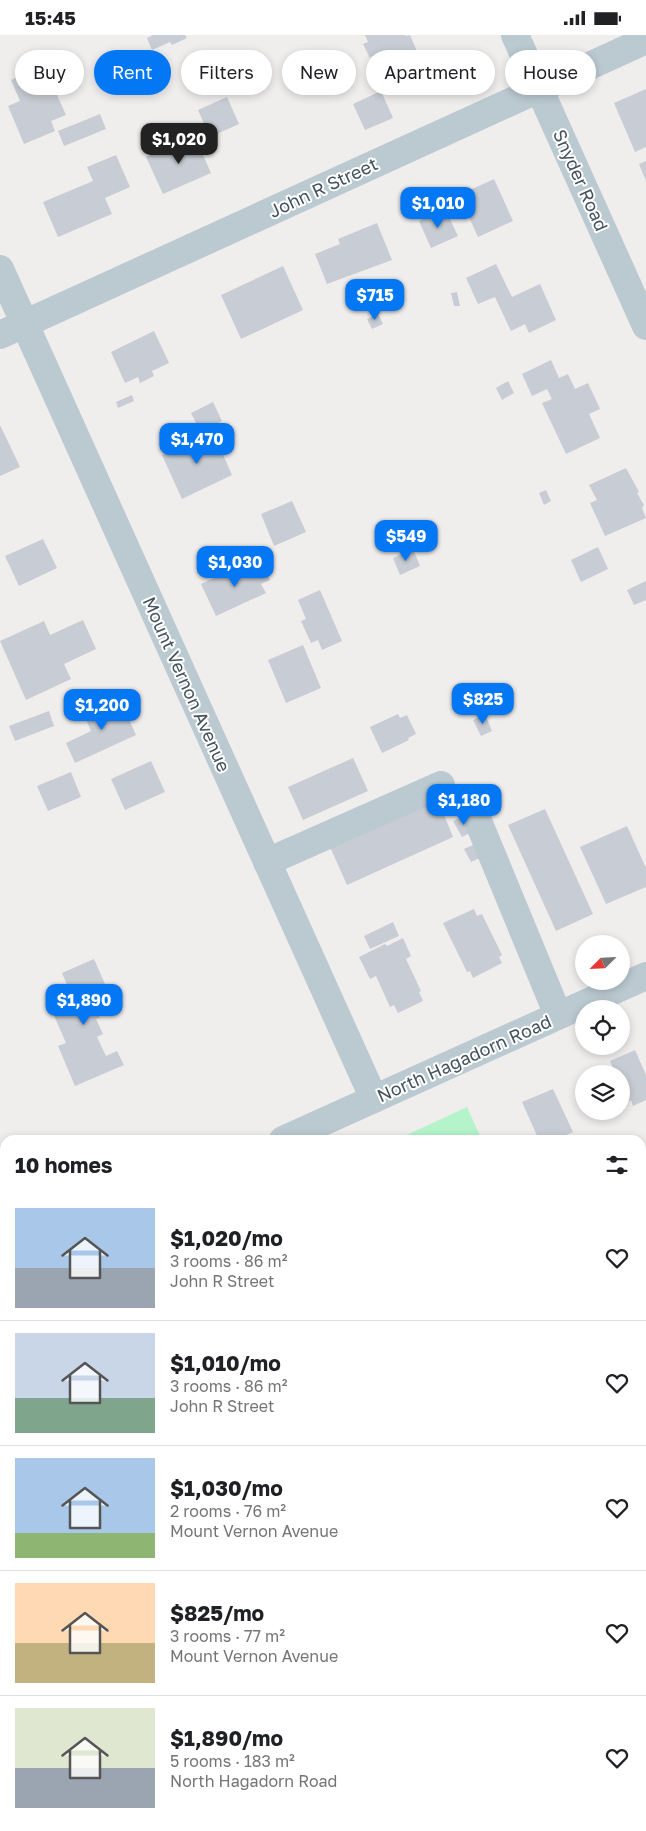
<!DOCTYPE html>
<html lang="en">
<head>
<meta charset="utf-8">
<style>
  :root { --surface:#fff; --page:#f6f6f6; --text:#202124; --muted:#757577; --line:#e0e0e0; --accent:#0377f4 }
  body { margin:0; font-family:"Golos Text",sans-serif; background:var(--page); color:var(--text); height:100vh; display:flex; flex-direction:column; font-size:19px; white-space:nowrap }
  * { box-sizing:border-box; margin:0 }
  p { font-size:16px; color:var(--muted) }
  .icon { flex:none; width:28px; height:28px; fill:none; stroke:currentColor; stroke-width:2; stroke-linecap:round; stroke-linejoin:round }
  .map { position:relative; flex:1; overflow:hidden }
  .side { position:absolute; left:0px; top:1100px; width:646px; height:696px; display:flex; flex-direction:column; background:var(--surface); border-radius:15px 15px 0 0; box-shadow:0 2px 8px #0003 }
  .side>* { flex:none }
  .hud { position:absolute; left:15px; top:15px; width:616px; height:45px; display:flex; gap:10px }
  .needle { width:32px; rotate:246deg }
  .buttons { position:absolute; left:575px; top:900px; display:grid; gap:10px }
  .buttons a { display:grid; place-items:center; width:55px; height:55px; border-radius:50%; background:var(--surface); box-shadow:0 2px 8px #0003; font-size:25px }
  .price { position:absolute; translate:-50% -42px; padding:0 11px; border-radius:10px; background:var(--accent); color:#fff; font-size:16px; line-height:32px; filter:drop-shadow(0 1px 2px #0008) }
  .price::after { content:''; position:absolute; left:50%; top:30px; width:15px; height:11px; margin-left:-8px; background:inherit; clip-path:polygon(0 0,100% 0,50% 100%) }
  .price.active { background:#222; color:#fff }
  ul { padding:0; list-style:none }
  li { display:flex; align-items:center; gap:15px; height:125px; padding:0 15px }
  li+li { border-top:1px solid var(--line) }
  li span { display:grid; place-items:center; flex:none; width:140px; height:100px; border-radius:0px; color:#555 }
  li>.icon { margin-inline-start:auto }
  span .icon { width:60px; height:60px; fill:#fffc; stroke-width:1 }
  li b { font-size:21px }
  h2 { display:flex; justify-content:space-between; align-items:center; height:60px; padding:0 15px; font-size:21px }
  .chip { padding:0 18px; border-radius:22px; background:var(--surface); box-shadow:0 2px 8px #0003; font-size:18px; line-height:45px }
  .chip.active { background:var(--accent); color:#fff }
  .status { display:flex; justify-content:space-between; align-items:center; height:35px; padding:0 25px; background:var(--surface); direction:ltr }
  .status svg { height:14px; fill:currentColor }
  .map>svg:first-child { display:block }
  .green { fill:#b5f4ca }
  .building { fill:#c8ccd4 }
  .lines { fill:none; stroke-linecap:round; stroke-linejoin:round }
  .path { stroke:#69d69b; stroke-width:3; stroke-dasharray:4 2.5; stroke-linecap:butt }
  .minor { stroke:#bbc9d1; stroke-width:28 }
  .labels { text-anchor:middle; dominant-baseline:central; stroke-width:4; stroke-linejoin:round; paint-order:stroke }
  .street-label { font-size:18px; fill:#43525d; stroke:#fff }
</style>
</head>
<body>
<div class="status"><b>15:45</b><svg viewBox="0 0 49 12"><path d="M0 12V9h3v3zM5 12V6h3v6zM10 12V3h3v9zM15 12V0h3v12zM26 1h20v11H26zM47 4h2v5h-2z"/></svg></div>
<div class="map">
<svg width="646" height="1796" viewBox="0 0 646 1796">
  <rect width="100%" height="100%" fill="#f0eded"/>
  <path class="green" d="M467,1072L482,1105H396Z"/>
  <g class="building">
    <path d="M153,0H185L187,3L172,10L170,7L152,15L147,3Z"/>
    <path d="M365,0H405L406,1L410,0L424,33L391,45V47L384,50L372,21L370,23L363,9L368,7Z"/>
    <path d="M44,31L66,80L51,86L55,96L24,109L8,71L20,66L11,45Z"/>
    <path d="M646,54V112L635,117L614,68Z"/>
    <path d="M381,56L393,83L365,95L353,69Z"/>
    <path d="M227,62L239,89L210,102L198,75Z"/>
    <path d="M100,79L106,94L64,111L58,96Z"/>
    <path d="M194,100L211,138L163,159L146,122Z"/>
    <path d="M116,120L130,152L105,163L112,179L58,202L43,167L93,146L87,132Z"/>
    <path d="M646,126V146L639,129Z"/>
    <path d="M494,144L513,186L478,202L459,160Z"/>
    <path d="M445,174L458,201L431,213L419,186Z"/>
    <path d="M377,188L392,225L327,249L315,219L340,209L338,204Z"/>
    <path d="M496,229L512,262L540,249L556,285L529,298L525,289L511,296L495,262L478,269L466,243Z"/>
    <path d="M283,231L303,275L241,304L221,260Z"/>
    <path d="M457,257L460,271H454L451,258Z"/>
    <path d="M378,279L383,289L372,294L367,284Z"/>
    <path d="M154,296L169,328L152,336L154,341L140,348L138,342L125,348L111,317Z"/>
    <path d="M551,325L559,343L568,339L575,354L588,348L600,374L589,379L600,403L566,419L542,368L552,364L547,354L532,361L522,339Z"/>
    <path d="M508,346L514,358L502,365L496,353Z"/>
    <path d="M132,360L134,366L118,373L116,367Z"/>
    <path d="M213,367L222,386L200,396L191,378Z"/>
    <path d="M0,390L20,432L0,441Z"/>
    <path d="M213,397L232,440L182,464L162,420Z"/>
    <path d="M626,433L639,457L637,458L644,470L642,473L646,483L605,501L590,468L597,465L589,450Z"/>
    <path d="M546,455L551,466L544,470L539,458Z"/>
    <path d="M292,466L306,497L274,511L261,479Z"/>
    <path d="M43,504L57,533L19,551L5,521Z"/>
    <path d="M598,512L608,534L581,547L571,525Z"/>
    <path d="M413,514L420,531L400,540L393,523Z"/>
    <path d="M251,526L256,536L264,532L270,545L261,549L266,558L216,581L201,549Z"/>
    <path d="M646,546V565L634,570L627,555Z"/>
    <path d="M320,555L342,606L322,615L318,605L311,608L301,586L306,584L298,565Z"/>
    <path d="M83,585L96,614L64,629L71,644L26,665L0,606L44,586L50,600Z"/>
    <path d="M303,610L321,653L286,668L268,625Z"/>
    <path d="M120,664L136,700L75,728L66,708L91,696L84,680Z"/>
    <path d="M49,676L54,691L15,706L9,691Z"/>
    <path d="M398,679L400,683L407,680L416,699L408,703L409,705L382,718L370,692Z"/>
    <path d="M485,679L492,696L481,701L473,685Z"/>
    <path d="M353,723L368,756L303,785L288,752Z"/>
    <path d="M151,726L165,757L125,775L111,744Z"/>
    <path d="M71,737L81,762L48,776L37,751Z"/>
    <path d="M438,765L453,802L347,850L330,812Z"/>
    <path d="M545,774L593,879L556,896L508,790Z"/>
    <path d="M466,780L474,796L462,802L453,786Z"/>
    <path d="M627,791L646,833V852L606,869L580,812Z"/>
    <path d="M473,810L480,823L471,827L464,814Z"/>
    <path d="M474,874L477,881L482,879L502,920L499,922L502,928L473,943L470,936L467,937L443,888Z"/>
    <path d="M393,887L399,901L370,914L364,901Z"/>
    <path d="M403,903L411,921L406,924L421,956L419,957L423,966L398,978L394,970L390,972L376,941L370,944L359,922L385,909L387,911Z"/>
    <path d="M94,924L109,958L93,965L100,982L96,984L103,999L97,1002L106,1021L117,1016L124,1030L75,1051L58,1011L66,1008L52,976L74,966L62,938Z"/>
    <path d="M635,1015L646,1040V1065L633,1071L631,1065L621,1070V1039H615L610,1026Z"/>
    <path d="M553,1054L573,1097L555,1105H539L522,1067Z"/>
    <path d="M0,1123L5,1134V1155L0,1157Z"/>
    <path d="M646,1269V1333L641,1335V1271Z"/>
    <path d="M646,1486V1555L641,1557V1488Z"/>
    <path d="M646,1707V1730L641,1720V1709Z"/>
    <path d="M641,1753L646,1763V1796H613L611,1791H641Z"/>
    <path d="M501,1791H541L543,1796H503Z"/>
    <path d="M556,1791H603L605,1796H558Z"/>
  </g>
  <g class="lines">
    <path class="path" d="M0,1698L5,1696"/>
    <g class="minor">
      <path d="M515,0L646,291"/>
      <path d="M0,234L374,1064"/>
      <path d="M0,300L646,5"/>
      <path d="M471,769L558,980"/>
      <path d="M267,827L441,750"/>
      <path d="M283,1105L646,941"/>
      <path d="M0,1233L5,1231"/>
      <path d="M641,1418L646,1416"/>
      <path d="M0,1564L5,1575"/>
      <path d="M641,1677L646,1675"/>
      <path d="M101,1791L103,1796"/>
      <path d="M377,1796L388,1791"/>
    </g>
  </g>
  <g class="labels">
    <g class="street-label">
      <text transform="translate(581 145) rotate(66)">Snyder Road</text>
      <text transform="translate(323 152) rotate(-25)">John R Street</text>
      <text transform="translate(187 649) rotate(66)">Mount Vernon Avenue</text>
      <text transform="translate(464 1023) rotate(-24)">North Hagadorn Road</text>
    </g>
  </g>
</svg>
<div class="buttons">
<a><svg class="needle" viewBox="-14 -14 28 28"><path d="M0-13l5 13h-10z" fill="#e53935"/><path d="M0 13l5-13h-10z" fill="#757577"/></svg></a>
<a><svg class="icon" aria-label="locate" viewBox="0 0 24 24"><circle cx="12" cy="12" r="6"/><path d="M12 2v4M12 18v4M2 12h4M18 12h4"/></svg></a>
<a><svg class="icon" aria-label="layers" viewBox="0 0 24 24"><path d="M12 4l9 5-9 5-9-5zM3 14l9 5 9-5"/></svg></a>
</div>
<b class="price active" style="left:179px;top:130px">$1,020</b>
<b class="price" style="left:438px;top:194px">$1,010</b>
<b class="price" style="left:375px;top:286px">$715</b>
<b class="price" style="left:197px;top:430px">$1,470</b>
<b class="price" style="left:406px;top:527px">$549</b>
<b class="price" style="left:235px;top:553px">$1,030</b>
<b class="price" style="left:483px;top:690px">$825</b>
<b class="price" style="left:102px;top:696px">$1,200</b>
<b class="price" style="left:464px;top:791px">$1,180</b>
<b class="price" style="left:84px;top:991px">$1,890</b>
<div class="hud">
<a class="chip">Buy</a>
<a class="chip active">Rent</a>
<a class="chip">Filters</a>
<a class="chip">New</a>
<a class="chip">Apartment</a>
<a class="chip">House</a>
</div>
<section class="side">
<h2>10 homes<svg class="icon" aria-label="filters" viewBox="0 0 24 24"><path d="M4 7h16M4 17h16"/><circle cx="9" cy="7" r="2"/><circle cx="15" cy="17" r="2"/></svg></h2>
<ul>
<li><span style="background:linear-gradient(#a9c7e8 60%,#9aa5b1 0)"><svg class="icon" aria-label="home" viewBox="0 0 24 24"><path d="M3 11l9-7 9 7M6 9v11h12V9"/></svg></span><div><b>$1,020/mo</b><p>3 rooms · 86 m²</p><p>John R Street</p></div><svg class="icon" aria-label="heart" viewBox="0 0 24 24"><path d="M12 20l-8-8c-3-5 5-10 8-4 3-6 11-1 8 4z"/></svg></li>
<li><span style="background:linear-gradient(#c9d6e8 65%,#7fa58c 0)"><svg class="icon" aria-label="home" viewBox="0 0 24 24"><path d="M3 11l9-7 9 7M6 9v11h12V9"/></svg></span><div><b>$1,010/mo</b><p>3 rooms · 86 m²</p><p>John R Street</p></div><svg class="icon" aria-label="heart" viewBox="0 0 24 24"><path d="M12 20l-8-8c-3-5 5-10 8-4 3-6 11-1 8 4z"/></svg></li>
<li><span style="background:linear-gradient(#a9c7e8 75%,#8fb573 0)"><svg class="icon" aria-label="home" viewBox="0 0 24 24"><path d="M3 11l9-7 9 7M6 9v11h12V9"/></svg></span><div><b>$1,030/mo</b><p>2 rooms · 76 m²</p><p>Mount Vernon Avenue</p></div><svg class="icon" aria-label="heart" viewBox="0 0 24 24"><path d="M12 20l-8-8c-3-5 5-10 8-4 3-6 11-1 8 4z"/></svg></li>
<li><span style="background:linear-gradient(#ffd9b3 60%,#c2b280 0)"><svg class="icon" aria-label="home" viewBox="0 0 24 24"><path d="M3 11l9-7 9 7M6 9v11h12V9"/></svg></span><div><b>$825/mo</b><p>3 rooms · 77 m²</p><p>Mount Vernon Avenue</p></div><svg class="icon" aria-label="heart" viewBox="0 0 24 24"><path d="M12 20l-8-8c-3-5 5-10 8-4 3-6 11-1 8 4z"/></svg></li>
<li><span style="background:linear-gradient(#dfe7d0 60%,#9aa5b1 0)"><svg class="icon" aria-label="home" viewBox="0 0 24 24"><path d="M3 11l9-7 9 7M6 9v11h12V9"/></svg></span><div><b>$1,890/mo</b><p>5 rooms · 183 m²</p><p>North Hagadorn Road</p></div><svg class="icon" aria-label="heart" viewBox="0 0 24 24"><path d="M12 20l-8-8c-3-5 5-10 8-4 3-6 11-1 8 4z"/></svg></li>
</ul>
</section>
</div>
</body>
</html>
